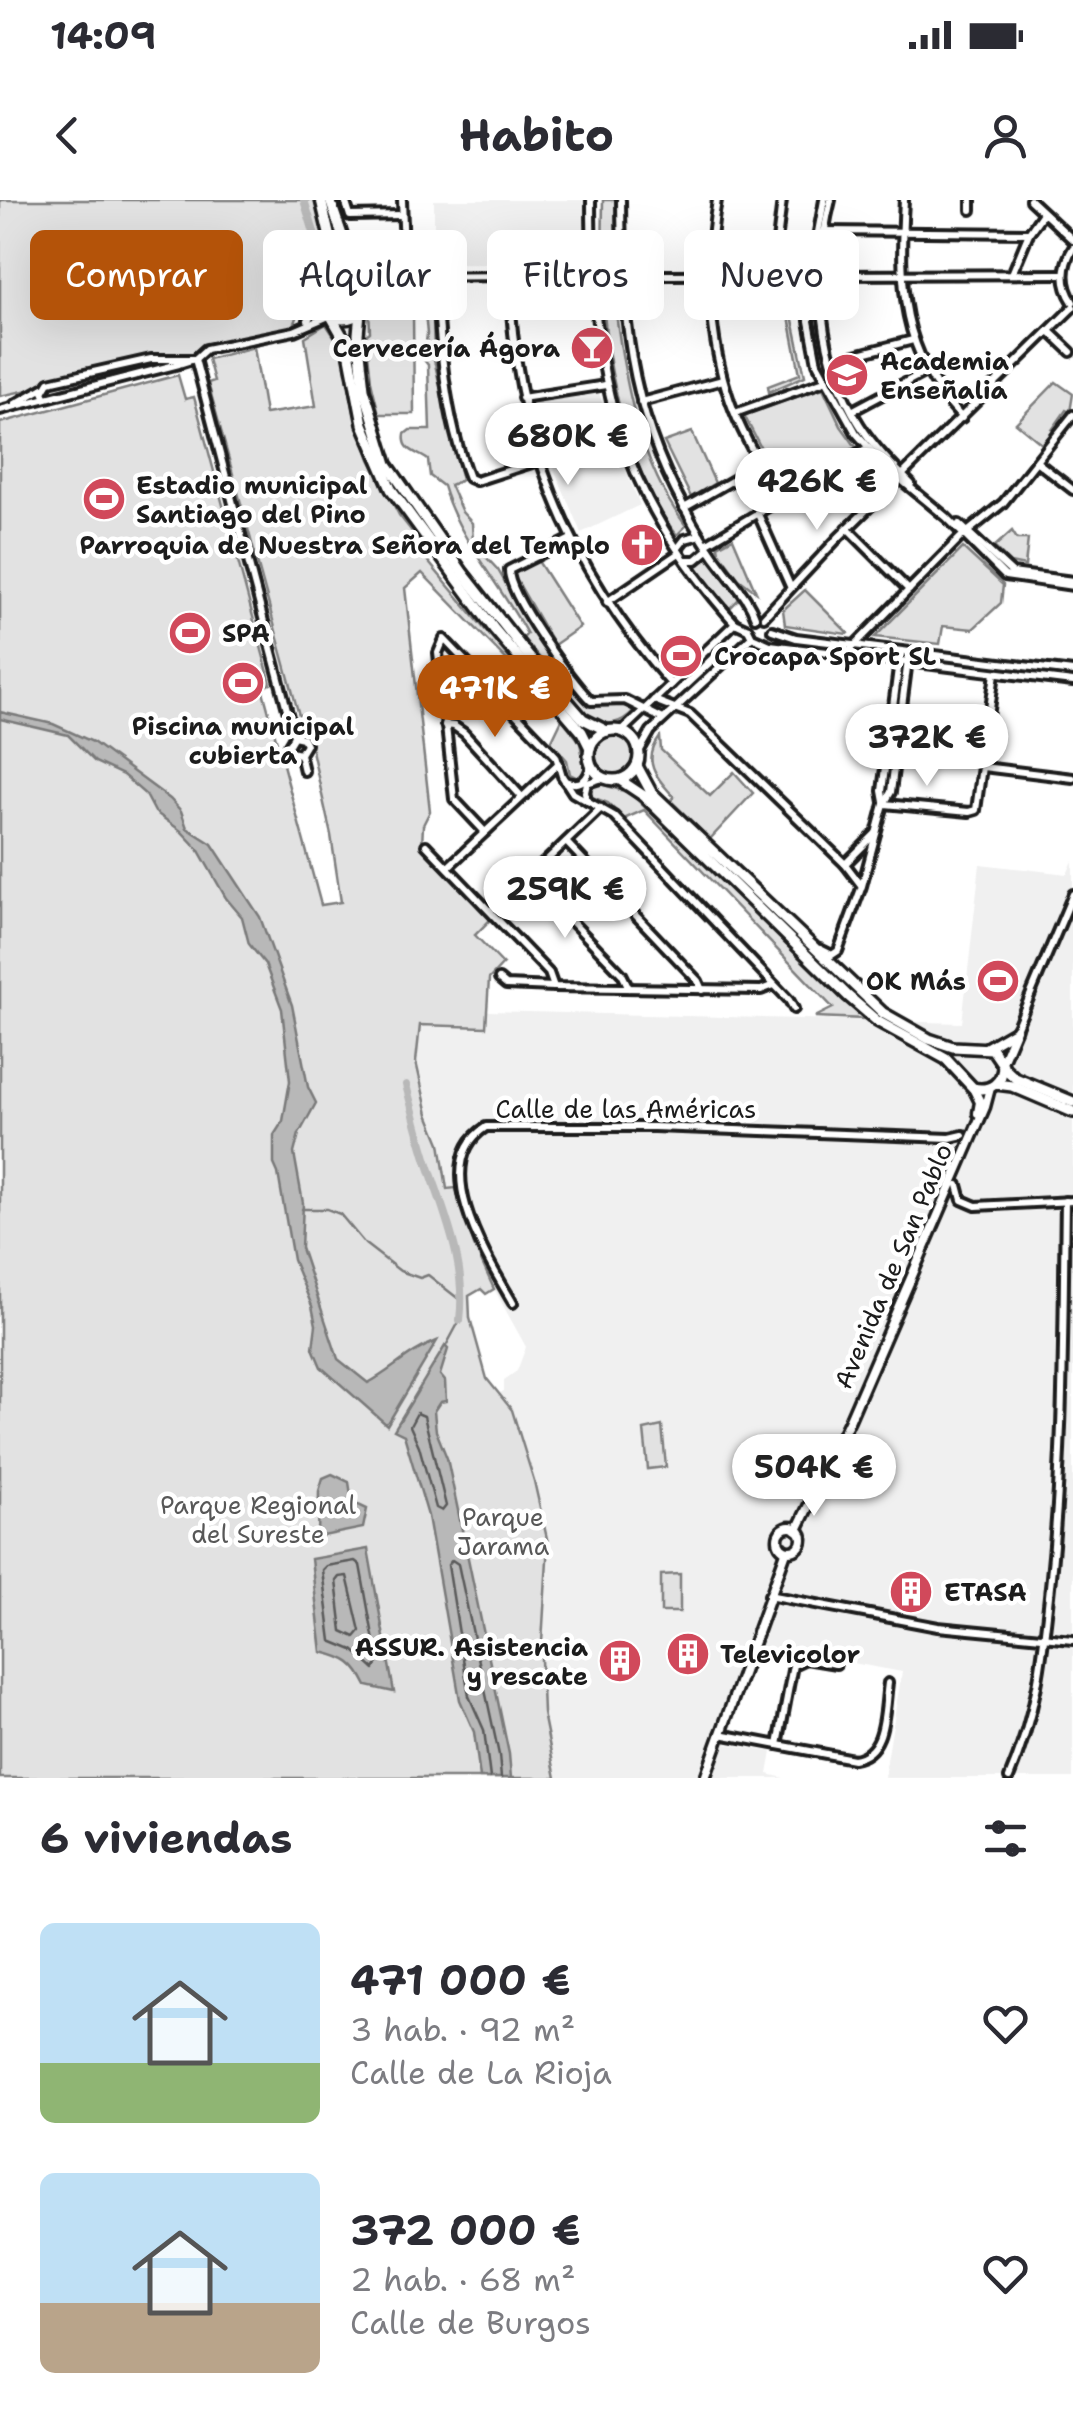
<!DOCTYPE html>
<html lang="es">
<head>
<meta charset="utf-8">
<style>
  :root { --surface:#fff; --page:#f2f2f3; --text:#2b2b33; --muted:#7c7c81; --accent:#b45309 }
  body { margin:0; font-family:"Shantell Sans",sans-serif; background:var(--page); color:var(--text); height:100vh; display:flex; flex-direction:column; font-size:38px; white-space:nowrap }
  * { box-sizing:border-box; margin:0 }
  p { font-size:32px; color:var(--muted) }
  .icon { flex:none; width:55px; height:55px; fill:none; stroke:currentColor; stroke-width:2; stroke-linecap:round; stroke-linejoin:round }
  .map { position:relative; height:1578px; overflow:hidden }
  .sheet { display:flex; flex-direction:column; background:var(--surface); flex:1 }
  .sheet>* { flex:none }
  .hud { position:absolute; left:30px; top:30px; width:1015px; height:90px; display:flex; gap:20px }
  .price { position:absolute; translate:-50% -85px; padding:0 22px; border-radius:35px; background:#fff; color:#222; font-size:32px; line-height:65px; filter:drop-shadow(0 2px 5px #0008) }
  .price::after { content:''; position:absolute; left:50%; top:60px; width:30px; height:22px; margin-left:-15px; background:inherit; clip-path:polygon(0 0,100% 0,50% 100%) }
  .price.selected { background:var(--accent); color:#fff }
  ul { padding:0; list-style:none }
  li { display:flex; align-items:center; gap:30px; height:250px; padding:0 40px }
  li span { display:grid; place-items:center; flex:none; width:280px; height:200px; border-radius:15px; color:#555 }
  li>.icon { margin-inline-start:auto }
  span .icon { width:120px; height:120px; fill:#fffc; stroke-width:1 }
  li b { font-size:42px }
  h2 { display:flex; justify-content:space-between; align-items:center; height:120px; padding:0 40px; font-size:42px }
  .pill { padding:0 35px; border-radius:15px; background:var(--surface); box-shadow:0 10px 40px #0002; font-size:35px; line-height:90px }
  .pill.selected { background:var(--accent); color:#fff }
  .status { display:flex; justify-content:space-between; align-items:center; height:70px; padding:0 50px; background:var(--surface); direction:ltr }
  .status svg { height:28px; fill:currentColor }
  header { display:flex; justify-content:space-between; align-items:center; height:130px; padding:0 40px; background:var(--surface); font-size:45px; font-weight:700 }
  .map>svg:first-child { display:block }
  .built { fill:#f0f0f0 }
  .green { fill:#e2e2e2; stroke:#7f7f7f; stroke-width:2.5 }
  .water { fill:#b8b8b8; stroke:#7a7a7a; stroke-width:2.5 }
  .lines { fill:none; stroke-linecap:round; stroke-linejoin:round }
  .shore { stroke:#5a5a5a; stroke-width:2.5 }
  .stream { stroke:#7a7a7a; stroke-width:2.5 }
  .canal { stroke:#b8b8b8; stroke-width:8 }
  .minor-casing { stroke:#1c1c1c; stroke-width:14 }
  .tertiary-casing { stroke:#1c1c1c; stroke-width:15 }
  .secondary-casing { stroke:#1c1c1c; stroke-width:16 }
  .minor { stroke:#fff; stroke-width:6 }
  .tertiary { stroke:#fff; stroke-width:8 }
  .secondary { stroke:#fff; stroke-width:9 }
  .labels { text-anchor:middle; dominant-baseline:central; stroke-width:9; stroke-linejoin:round; paint-order:stroke }
  .poi-label { font-size:25px; font-weight:bold; fill:#1c1c1c; stroke:#fff; text-anchor:start }
  .street-label { font-size:25px; fill:#1c1c1c; stroke:#fff }
  .park-label { font-size:25px; fill:#575757; stroke:#fff }
</style>
</head>
<body>
<div class="status"><b>14:09</b><svg viewBox="0 0 49 12"><path d="M0 12V9h3v3zM5 12V6h3v6zM10 12V3h3v9zM15 12V0h3v12zM26 1h20v11H26zM47 4h2v5h-2z"/></svg></div>
<header><svg class="icon" aria-label="back" viewBox="0 0 24 24"><path d="M15 5l-7 7 7 7"/></svg>Habito<svg class="icon" aria-label="person" viewBox="0 0 24 24"><circle cx="12" cy="8" r="4"/><path d="M4 21q1-7 8-7t8 7"/></svg></header>
<div class="map">
<svg width="1073" height="1578" viewBox="0 0 1073 1578">
  <rect width="100%" height="100%" fill="#fff"/>
  <filter id="ink" filterUnits="userSpaceOnUse"><feTurbulence type="fractalNoise" baseFrequency=".01" numOctaves="2"/><feDisplacementMap in="SourceGraphic" scale="20" xChannelSelector="R" yChannelSelector="G"/><feConvolveMatrix kernelMatrix="1 2 1 2 8 2 1 2 1" color-interpolation-filters="sRGB"/></filter>
  <g filter="url(#ink)">
    <g class="built">
      <path d="M434,0H584V64L434,63Z"/>
      <path d="M599,193L615,244L640,305L581,333L553,266L535,203Z"/>
      <path d="M1073,661V1578H884L902,1472L759,1446L727,1544L772,1552L768,1574L784,1578H556L539,1488L548,1343L535,1281L512,1210L498,1194L504,1191V1180L517,1171L526,1147L494,1089L474,1045L457,989L447,990L440,943L428,914L416,862L419,825L485,827L488,811L962,823L980,664L1067,674Z"/>
    </g>
    <g class="green">
      <path d="M0,0H314L328,33L291,134L0,196Z"/>
      <path d="M603,0H616V66L602,65Z"/>
      <circle cx="343" cy="92" r="21"/>
      <path d="M786,101H789L805,176L769,192L768,186L800,174Z"/>
      <path d="M411,106L418,113L413,114L414,214H379L371,181L366,135L370,132L369,107Z"/>
      <path d="M609,108L616,113C625,185 641,267 686,326L677,335C633,281 609,182 604,113Z"/>
      <path d="M433,111L434,160L462,280L450,285L462,312L472,323L473,343L498,370L541,446L592,506L617,504L635,509C621,525 606,528 588,515L523,438L527,434C499,382 459,340 443,286L430,276L428,260C419,252 402,252 405,234L410,230H430L428,165L424,160L427,134L425,112Z"/>
      <path d="M326,124L342,148L354,212L370,259L399,315L429,353L426,359L533,487L422,373L405,388L430,611L423,625L422,646L491,719L475,735L503,764L489,779L486,827L420,825L416,862L428,914L440,943L447,989L456,988L474,1045L494,1089L486,1094L481,1089L469,1096L470,1118L487,1179L512,1210L534,1281L548,1343L541,1459L543,1513L556,1578H0V223L178,175L185,199L194,197L271,484L262,487L321,705L341,702L331,635L305,519H300L208,183L214,181L208,159L254,147L265,214L316,206L305,137Z"/>
      <path d="M1056,182L1073,194L1070,212L1066,210L1052,230L1054,233L1042,244L1016,223Z"/>
      <path d="M823,188L841,226L856,247L782,289L744,215Z"/>
      <path d="M692,232L715,283L691,297L664,242Z"/>
      <path d="M864,258L883,277L860,302L848,277L805,295L803,292Z"/>
      <path d="M1012,331L1017,339H1028L1025,366L1010,363L994,347Z"/>
      <path d="M733,338L756,392L739,379L719,352L718,346Z"/>
      <path d="M963,348L1003,385L1001,403L973,429L943,426L940,444L875,437Z"/>
      <path d="M708,356L741,397L729,409L696,366Z"/>
      <path d="M538,361L580,427L554,445L513,374Z"/>
      <path d="M805,390L848,433L847,434L785,425L783,410Z"/>
      <path d="M562,519L580,542L585,571L578,578L570,574L567,560L551,542Z"/>
      <circle cx="614" cy="555" r="19"/>
      <path d="M660,537L661,550L710,596L734,572L753,593L710,639L671,601L674,597C657,578 641,562 660,537Z"/>
      <path d="M598,583L630,593L867,819L815,817L833,808L644,610L624,619L608,603L592,597L591,587Z"/>
      <path d="M662,1226L666,1267L648,1269L644,1230Z"/>
      <path d="M680,1374V1412H661V1375Z"/>
    </g>
    <g class="water">
      <path d="M0,512L53,524L93,542L170,599L181,611L187,628L212,644L260,717L292,805L308,887L316,903L299,934L294,953L303,1003L301,1048L338,1159L368,1183C394,1169 408,1152 437,1141L387,1225L321,1167L313,1148L316,1125L312,1106L293,1060L278,973L274,964V935L283,921L290,881L282,809L265,764L249,744L242,717L226,698L198,649L181,631L155,612L146,595L123,575L95,562L68,535L0,519Z"/>
      <path d="M445,1146L448,1149L440,1175L445,1181L446,1201L440,1202L434,1211L436,1231L447,1258L509,1554L511,1578H480L474,1532L460,1500L428,1316L404,1235L394,1230Z"/>
      <path d="M332,1274L349,1282L352,1302L367,1309L363,1328L318,1337L319,1291L323,1278Z"/>
      <path d="M368,1349L394,1492L367,1486C356,1463 347,1458 322,1452L311,1359Z"/>
    </g>
    <g class="lines">
      <g class="shore">
        <path d="M417,1213L424,1216L446,1306L442,1311L436,1308L419,1246L410,1226Z"/>
        <path d="M355,1361L360,1365L378,1463L374,1469L353,1450L331,1441L322,1370L326,1366Z"/>
        <path d="M347,1376L360,1431L355,1437L342,1431L336,1381L339,1377Z"/>
        <path d="M490,1578L484,1530L469,1496L448,1365L452,1360L458,1364L499,1555L501,1578"/>
      </g>
      <path class="stream" d="M302,1009H327L340,1014L365,1044L400,1071L420,1078L428,1075L460,1100V1120L446,1146"/>
      <g class="canal">
        <path d="M303,107V82L316,39L304,0"/>
        <path d="M406,885C413,911 419,936 427,961C444,1014 467,1063 460,1120"/>
      </g>
      <g class="minor-casing">
        <g id="minor">
          <path d="M345,0L350,16L402,15"/>
          <path d="M402,0L405,75"/>
          <path d="M591,0C591,175 616,290 735,423L748,429"/>
          <path d="M621,0C622,113 628,206 684,307C696,330 710,352 726,372C737,387 749,399 755,417"/>
          <path d="M717,0C706,65 708,138 730,201C742,235 762,267 779,298"/>
          <path d="M824,0L808,86L809,121L817,163L856,233L889,270L946,317L1005,376L1073,386"/>
          <path d="M831,0C812,74 818,160 860,225C874,247 893,266 911,284"/>
          <path d="M904,0C899,85 900,152 962,218"/>
          <path d="M1030,0L1073,40"/>
          <path d="M971,10V0"/>
          <path d="M824,31L1029,33"/>
          <path d="M1073,48C1062,66 1061,84 1073,102"/>
          <path d="M359,71L391,77L809,74"/>
          <path d="M1012,74L1029,33L1043,13"/>
          <path d="M436,75C440,142 444,214 469,278L476,281L538,261"/>
          <path d="M509,75C514,235 566,364 671,484"/>
          <path d="M773,75L782,0"/>
          <path d="M822,75L1064,74"/>
          <path d="M596,101H624"/>
          <path d="M366,106L385,87L415,76"/>
          <path d="M308,120L318,104"/>
          <path d="M1049,131L1071,152"/>
          <path d="M195,159L294,536L288,546L291,552L300,554"/>
          <path d="M832,161L913,140"/>
          <path d="M46,198L43,192L49,182L151,159H193"/>
          <path d="M522,198L606,185"/>
          <path d="M641,202L723,180"/>
          <path d="M15,204L43,188"/>
          <path d="M0,210L179,164L195,159L206,149L294,131L329,116"/>
          <path d="M852,211L927,171"/>
          <path d="M735,213L827,180"/>
          <path d="M1037,262L1073,290"/>
          <path d="M684,308L761,264"/>
          <path d="M757,312L790,386"/>
          <path d="M959,324L1012,373L1073,381"/>
          <path d="M847,328L909,390"/>
          <path d="M571,339L509,370C508,395 571,481 591,501L625,500L663,519"/>
          <path d="M706,344L867,248"/>
          <path d="M678,348L685,339L700,335"/>
          <path d="M686,360H696L709,349"/>
          <path d="M607,402L679,353"/>
          <path d="M764,417L838,338L1073,107"/>
          <path d="M748,429L752,437L770,445L1073,482"/>
          <path d="M772,430L796,438L1073,472"/>
          <path d="M847,453L960,338L1003,303L1073,215"/>
          <path d="M654,500L690,514L845,664L861,685"/>
          <path d="M445,525L454,526L464,533L522,597"/>
          <path d="M618,531L626,527L735,423"/>
          <path d="M294,536L303,538L306,544L300,554L304,571"/>
          <path d="M639,552L651,531L752,437"/>
          <path d="M983,567L1073,578"/>
          <path d="M565,581C581,587 588,580 591,565"/>
          <path d="M587,601L585,592L587,583L603,578"/>
          <path d="M884,602L882,591L899,461"/>
          <path d="M885,604L969,612L976,610L995,473"/>
          <path d="M485,632L454,599L438,453L444,439L556,556L562,576L573,593L614,616L789,800L794,809"/>
          <path d="M566,642L698,781L702,790"/>
          <path d="M426,645L549,773L554,787"/>
          <path d="M845,664L876,633"/>
          <path d="M448,667L559,563"/>
          <path d="M529,677L622,774L629,788"/>
          <path d="M490,710L498,707L601,608"/>
          <path d="M820,749L832,755L838,751L862,686L884,604L891,592L909,452"/>
          <path d="M499,779L506,785L554,787L761,790L774,785"/>
          <path d="M1016,829L1073,694"/>
          <path d="M958,985L962,1000L976,1006L1073,1001"/>
          <path d="M513,1103C488,1060 427,964 486,927H654L950,938L963,935"/>
          <path d="M769,1395L938,1427L1073,1440"/>
          <path d="M720,1534L853,1559C887,1554 884,1511 888,1483"/>
          <path d="M778,1545L793,1465L806,1459L836,1464"/>
          <path d="M1009,1578C1039,1507 1043,1452 1051,1377C1064,1252 1063,1127 1065,1001"/>
        </g>
      </g>
      <g class="tertiary-casing">
        <g id="tertiary">
          <path d="M987,847L1013,832"/>
          <path d="M1002,862L1016,829"/>
          <path d="M973,888L980,902L978,913"/>
          <circle cx="790" cy="1339" r="12"/>
          <path d="M797,1330L850,1219L985,907L990,888"/>
          <path d="M705,1578L786,1352"/>
        </g>
      </g>
      <g class="secondary-casing">
        <g id="secondary">
          <path d="M321,0L331,42L325,70"/>
          <path d="M330,0L353,67"/>
          <circle cx="343" cy="92" r="27"/>
          <path d="M360,112L358,134L364,189L387,264L463,373L529,457L583,519L607,531"/>
          <path d="M331,116L348,146L363,224L391,289L494,429L582,532L590,548"/>
          <circle cx="614" cy="555" r="25"/>
          <path d="M620,580L644,596L848,796L877,821L946,859L973,888C990,892 1003,883 1003,865L992,849L953,847L929,839L883,813L651,592L637,566"/>
          <path d="M1003,867L1015,878L1073,902"/>
          <path d="M996,884L1012,886L1073,912"/>
        </g>
      </g>
      <use href="#minor" class="minor"/>
      <use href="#tertiary" class="tertiary"/>
      <use href="#secondary" class="secondary"/>
    </g>
  </g>
  <defs>
    <g id="bar-disc" transform="scale(2.25)"><circle r="9.5" fill="#d1495b" stroke="#fff"/><path d="M-6-5H6L.8 .8V4.5H3.5V6h-7V4.5H-.8V.8Z" fill="#fff"/></g>
    <g id="school-disc" transform="scale(2.25)"><circle r="9.5" fill="#d1495b" stroke="#fff"/><path d="M0-5L7-2L0 1L-7-2ZM-4 1L0 2.5L4 1V4Q0 6-4 4Z" fill="#fff"/></g>
    <g id="stadium-disc" transform="scale(2.25)"><circle r="9.5" fill="#d1495b" stroke="#fff"/><path d="M0-5a6.5 5 0 1 0 0 10a6.5 5 0 1 0 0-10ZM-3.5-1.8h7v3.6h-7Z" fill="#fff"/></g>
    <g id="church-disc" transform="scale(2.25)"><circle r="9.5" fill="#d1495b" stroke="#fff"/><path d="M-1.2-6h2.4v3.5h3.3v2.4h-3.3V6h-2.4V-.1h-3.3v-2.4h3.3Z" fill="#fff"/></g>
    <g id="building-disc" transform="scale(2.25)"><circle r="9.5" fill="#d1495b" stroke="#fff"/><path d="M-4-6H4V6H1V3H-1V6H-4ZM-2.5-4.3h1.7v1.8h-1.7ZM.8-4.3h1.7v1.8H.8ZM-2.5-1h1.7V.8h-1.7ZM.8-1h1.7V.8H.8Z" fill="#fff"/></g>
  </defs>
  <g fill-rule="evenodd">
    <use href="#bar-disc" x="592" y="148"/>
    <use href="#school-disc" x="847" y="175"/>
    <use href="#stadium-disc" x="104" y="299"/>
    <use href="#church-disc" x="642" y="345"/>
    <use href="#stadium-disc" x="190" y="433"/>
    <use href="#stadium-disc" x="681" y="456"/>
    <use href="#stadium-disc" x="243" y="483"/>
    <use href="#stadium-disc" x="998" y="781"/>
    <use href="#building-disc" x="911" y="1392"/>
    <use href="#building-disc" x="688" y="1454"/>
    <use href="#building-disc" x="620" y="1461"/>
  </g>
  <g class="labels">
    <g class="poi-label">
      <text x="560" y="148" text-anchor="end">Cervecería Ágora</text>
      <text x="880" y="161">Academia<tspan x="880" dy="29">Enseñalia</tspan></text>
      <text x="136" y="285">Estadio municipal<tspan x="136" dy="29">Santiago del Pino</tspan></text>
      <text x="610" y="345" text-anchor="end">Parroquia de Nuestra Señora del Templo</text>
      <text x="222" y="433">SPA</text>
      <text x="714" y="456">Crocapa Sport SL</text>
      <text x="243" y="526" text-anchor="middle">Piscina municipal<tspan x="243" dy="29">cubierta</tspan></text>
      <text x="966" y="781" text-anchor="end">OK Más</text>
      <text x="944" y="1392">ETASA</text>
      <text x="588" y="1447" text-anchor="end">ASSUR. Asistencia<tspan x="588" dy="29">y rescate</tspan></text>
      <text x="720" y="1454">Televicolor</text>
    </g>
    <g class="street-label">
      <text x="626" y="909">Calle de las Américas</text>
      <text transform="translate(893 1066) rotate(-67)">Avenida de San Pablo</text>
    </g>
    <g class="park-label">
      <text x="258" y="1305">Parque Regional<tspan x="258" dy="29">del Sureste</tspan></text>
      <text x="503" y="1317">Parque<tspan x="503" dy="29">Jarama</tspan></text>
    </g>
  </g>
</svg>
<b class="price" style="left:568px;top:288px">680K €</b>
<b class="price" style="left:817px;top:333px">426K €</b>
<b class="price selected" style="left:495px;top:540px">471K €</b>
<b class="price" style="left:927px;top:589px">372K €</b>
<b class="price" style="left:565px;top:741px">259K €</b>
<b class="price" style="left:814px;top:1319px">504K €</b>
<div class="hud">
<a class="pill selected">Comprar</a>
<a class="pill">Alquilar</a>
<a class="pill">Filtros</a>
<a class="pill">Nuevo</a>
</div>
</div>
<section class="sheet">
<h2>6 viviendas<svg class="icon" aria-label="filters" viewBox="0 0 24 24"><path d="M4 7h16M4 17h16"/><circle cx="9" cy="7" r="2"/><circle cx="15" cy="17" r="2"/></svg></h2>
<ul>
<li><span style="background:linear-gradient(#bfe0f5 70%,#8fb573 0)"><svg class="icon" aria-label="home" viewBox="0 0 24 24"><path d="M3 11l9-7 9 7M6 9v11h12V9"/></svg></span><div><b>471 000 €</b><p>3 hab. · 92 m²</p><p>Calle de La Rioja</p></div><svg class="icon" aria-label="heart" viewBox="0 0 24 24"><path d="M12 20l-8-8c-3-5 5-10 8-4 3-6 11-1 8 4z"/></svg></li>
<li><span style="background:linear-gradient(#bfe0f5 65%,#b9a48a 0)"><svg class="icon" aria-label="home" viewBox="0 0 24 24"><path d="M3 11l9-7 9 7M6 9v11h12V9"/></svg></span><div><b>372 000 €</b><p>2 hab. · 68 m²</p><p>Calle de Burgos</p></div><svg class="icon" aria-label="heart" viewBox="0 0 24 24"><path d="M12 20l-8-8c-3-5 5-10 8-4 3-6 11-1 8 4z"/></svg></li>
</ul>
</section>
</body>
</html>
